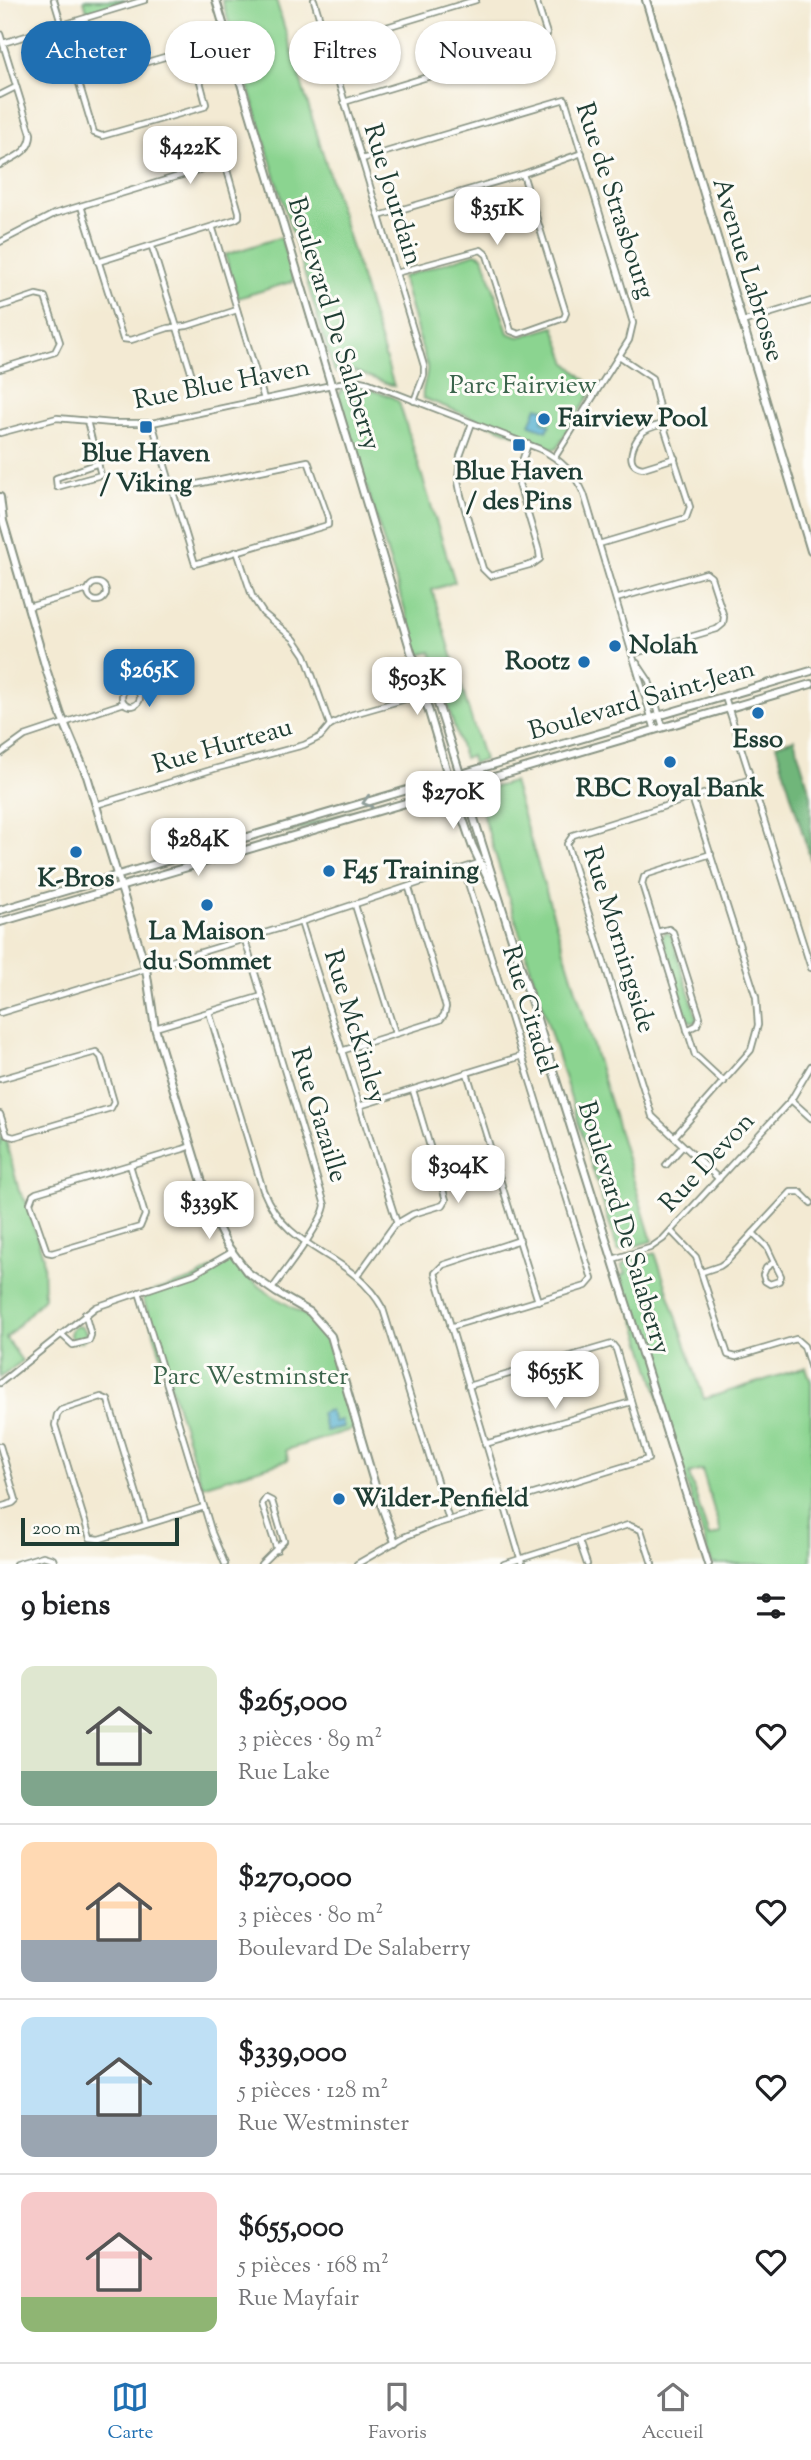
<!DOCTYPE html>
<html lang="fr">
<head>
<meta charset="utf-8">
<style>
  :root { --surface:#fff; --page:#f2f2f2; --text:#202124; --muted:#757577; --line:#e0e0e0; --accent:#1f6fb2 }
  body { margin:0; font-family:"Sorts Mill Goudy",serif; background:var(--page); color:var(--text); height:100vh; display:flex; flex-direction:column; font-size:26px; white-space:nowrap }
  * { box-sizing:border-box; margin:0 }
  p { font-size:23px; color:var(--muted) }
  .icon { flex:none; width:38px; height:38px; fill:none; stroke:currentColor; stroke-width:2; stroke-linecap:round; stroke-linejoin:round }
  .map { position:relative; height:1564px; overflow:hidden }
  .panel { display:flex; flex-direction:column; background:var(--surface); flex:1 }
  .panel>* { flex:none }
  .guide { position:absolute; left:21px; top:21px; width:770px; height:63px; display:flex; gap:14px }
  .scale { position:absolute; left:21px; bottom:18px; width:158px; box-sizing:border-box; padding-left:7px; border:4px solid #1f3d34; border-top:0; font-size:19px; line-height:24px; white-space:nowrap; color:#1f3d34; -webkit-text-stroke:5px #fdfcf7; paint-order:stroke }
  .price { position:absolute; translate:-50% -60px; padding:0 16px; border-radius:14px; background:#fff; color:#222; font-size:23px; line-height:46px; filter:drop-shadow(0 2px 4px #0008) }
  .price::after { content:''; position:absolute; left:50%; top:42px; width:21px; height:16px; margin-left:-10px; background:inherit; clip-path:polygon(0 0,100% 0,50% 100%) }
  .price.on { background:var(--accent); color:#fff }
  ul { padding:0; list-style:none }
  li { display:flex; align-items:center; gap:21px; height:175px; padding:0 21px }
  li+li { border-top:2px solid var(--line) }
  li span { display:grid; place-items:center; flex:none; width:196px; height:140px; border-radius:14px; color:#555 }
  li>.icon { margin-inline-start:auto }
  span .icon { width:84px; height:84px; fill:#fffc; stroke-width:1 }
  li b { font-size:30px }
  h2 { display:flex; justify-content:space-between; align-items:center; height:84px; padding:0 21px; font-size:30px }
  .tag { padding:0 24px; border-radius:32px; background:var(--surface); box-shadow:0 2px 5px #0004; font-size:24px; line-height:63px }
  .tag.on { background:var(--accent); color:#fff }
  .tabs { display:flex; justify-content:space-around; align-items:center; height:98px; border-top:2px solid var(--line); background:var(--surface); font-size:19px; color:var(--muted) }
  .tabs a { display:grid; justify-items:center; gap:4px }
  .tabs .on { color:var(--accent) }
  .map>svg:first-child { display:block }
  .green { fill:#8bd490; stroke:#558862; stroke-width:2; fill-rule:evenodd }
  .forest { fill:#70b67a; stroke:#487a57; stroke-width:2 }
  .water { fill:#51afcf; stroke:#387682; stroke-width:2 }
  .lines { fill:none; stroke-linecap:round; stroke-linejoin:round }
  .street-casing { stroke:#899484; stroke-width:8 }
  .secondary-casing { stroke:#899484; stroke-width:10 }
  .street { stroke:#fff; stroke-width:4.5 }
  .secondary { stroke:#fff; stroke-width:6 }
  .oneway { stroke:#8f9e9a }
  .poi-dot { fill:#1f6fb2; stroke:#fdfcf7; stroke-width:2.5 }
  .labels { text-anchor:middle; dominant-baseline:central; stroke-width:6; stroke-linejoin:round; paint-order:stroke }
  .street-label { font-size:26px; fill:#1f3d34; stroke:#fdfcf7 }
  .park-label { font-size:26px; fill:#3a634b; stroke:#fdfcf7 }
  .poi-label { font-size:26px; font-weight:bold; fill:#1f3d34; stroke:#fdfcf7 }
</style>
</head>
<body>
<div class="map">
<svg width="811" height="1564" viewBox="0 0 811 1564">
  <rect width="100%" height="100%" fill="#fdfcf7"/>
  <filter id="ink" filterUnits="userSpaceOnUse"><feTurbulence type="fractalNoise" baseFrequency=".0143" numOctaves="2"/><feDisplacementMap in="SourceGraphic" scale="14" xChannelSelector="R" yChannelSelector="G"/><feConvolveMatrix kernelMatrix="1 2 1 2 8 2 1 2 1" color-interpolation-filters="sRGB"/></filter>
  <filter id="wash" filterUnits="userSpaceOnUse"><feTurbulence type="fractalNoise" baseFrequency=".00686" numOctaves="4" result="noise"/><feDisplacementMap in="SourceGraphic" scale="28" xChannelSelector="R" yChannelSelector="G"/><feGaussianBlur stdDeviation="1.57" result="paint"/><feColorMatrix in="noise" values="0 0 0 0 0 0 0 0 0 0 0 0 0 0 0 0 0 1.4 0 .05"/><feComposite in="paint" operator="in"/></filter>
  <g filter="url(#wash)">
    <rect width="100%" height="100%" fill="#f3ead3"/>
    <g class="green">
      <path d="M84,0H124L125,1L87,11Z"/>
      <path d="M222,0H276L394,386L354,371L336,373L333,368Z"/>
      <path d="M281,237L294,281L238,298L225,255Z"/>
      <path d="M475,253L483,256L508,333L519,337L554,327L567,363L594,388L557,448L552,449L423,398C421,388 428,378 427,366L402,277Z"/>
      <path d="M357,385L392,397L399,402L455,582L432,590L484,760L473,764L471,756L464,758L431,652L419,655L338,395L345,386Z"/>
      <path d="M513,782L652,1241L618,1251L476,792Z"/>
      <path d="M398,798L285,834L304,825Z"/>
      <path d="M666,932L671,935L697,1018L694,1023L688,1020L662,937Z"/>
      <path d="M3,1136L6,1141L19,1191L27,1203L43,1257L44,1298L6,1338L22,1361L0,1378V1137Z"/>
      <path d="M655,1253L704,1399L806,1367L811,1382V1564H712L621,1276L626,1273L622,1266L626,1262ZM702,1470L721,1533L709,1537L689,1474Z"/>
      <path d="M228,1259C242,1271 255,1284 270,1294C292,1308 316,1318 331,1340L356,1428L286,1450L288,1460L202,1486L142,1295L196,1278Z"/>
      <circle cx="78" cy="1334" r="8"/>
    </g>
    <path class="forest" d="M794,739L811,796V861L776,745Z"/>
    <g class="water">
      <path d="M537,407L547,410L542,421L550,425L547,431L530,425Z"/>
      <path d="M330,1410L334,1422L341,1420L343,1427L326,1431L321,1413Z"/>
    </g>
  </g>
  <g filter="url(#ink)">
    <g class="lines">
      <g class="street-casing">
        <g id="street">
          <path d="M54,0L94,133L102,136L204,107L206,104L193,55L185,51L79,82"/>
          <path d="M314,0L424,366V375L414,401"/>
          <path d="M0,34L31,134C31,152 14,157 0,165"/>
          <path d="M3,43L145,0"/>
          <path d="M327,45L476,0"/>
          <path d="M0,95L16,87"/>
          <path d="M344,102L544,42L547,34L536,0"/>
          <path d="M362,159L565,99L633,323L629,340L555,457"/>
          <path d="M81,206L123,339L131,340L168,328L187,326L237,310"/>
          <path d="M379,216L523,174L582,153"/>
          <path d="M213,229L264,399"/>
          <path d="M0,242L54,214L215,165L222,166L227,170L239,212V217L236,219L98,262"/>
          <path d="M152,247L194,382"/>
          <path d="M396,273L481,250L487,255L511,331L519,334L564,318L566,313L523,174"/>
          <path d="M0,307L36,295L45,297L60,342L55,352L0,369"/>
          <path d="M742,322L811,301"/>
          <path d="M87,421L101,475L57,487L56,478L99,463"/>
          <path d="M152,423L195,564L328,525V517L308,461L173,489"/>
          <path d="M472,423L460,456L458,481L461,496L483,569L490,576L533,564L540,559L539,551L519,484L520,467L528,444"/>
          <path d="M663,424C656,426 647,428 642,433C633,443 623,466 643,468L675,458"/>
          <path d="M0,433L57,418L112,423H152L355,380L369,383L540,449C560,459 575,473 584,494L655,730"/>
          <path d="M599,544L686,518L690,507L663,424L652,378L619,356"/>
          <path d="M237,551L252,596L263,613L294,639L305,655L330,725"/>
          <circle cx="97" cy="592" r="9"/>
          <path d="M616,599L706,573L711,577L724,617L723,624L717,629L632,654"/>
          <path d="M28,607L88,590"/>
          <path d="M637,663L649,681L663,727"/>
          <circle cx="131" cy="697" r="9"/>
          <path d="M725,697L811,968"/>
          <path d="M0,754L25,736L124,703"/>
          <path d="M96,805L214,769L304,745L320,737L330,725L350,715L434,691"/>
          <path d="M711,854L648,874L644,877L642,884L695,1055L724,1082"/>
          <path d="M355,905L395,1033"/>
          <path d="M301,922L397,1223"/>
          <path d="M657,932L669,929L673,932L700,1017L697,1025L687,1030"/>
          <path d="M245,940L325,1205C323,1223 284,1272 272,1289"/>
          <path d="M209,1012L263,1190C289,1256 350,1249 383,1309L449,1520"/>
          <path d="M0,1013L301,922L479,863"/>
          <path d="M155,1028L262,996"/>
          <path d="M341,1051L440,1020L444,1015L446,1007L409,888"/>
          <path d="M467,1073L538,1301"/>
          <path d="M0,1079L96,1052L101,1057L114,1102L111,1108L14,1137L7,1135L0,1114"/>
          <path d="M791,1100L811,1118"/>
          <path d="M359,1106L522,1056"/>
          <path d="M674,1137L751,1050L758,1025L756,997L692,797"/>
          <path d="M130,1165L145,1215L140,1227L52,1253L47,1252L30,1203L33,1195L36,1193L183,1149L191,1146"/>
          <path d="M666,1165L683,1146"/>
          <path d="M719,1179L652,1116L567,844L573,835L751,779"/>
          <path d="M671,1231L696,1257L728,1355L736,1357L796,1339L804,1346L811,1369"/>
          <path d="M753,1233L767,1247L774,1262"/>
          <path d="M520,1240L443,1265L435,1273L522,1564"/>
          <path d="M613,1259L650,1248L663,1239L791,1100L811,1066"/>
          <path d="M774,1262L781,1276L779,1281L770,1284L765,1281L763,1275L766,1268Z"/>
          <path d="M702,1272L720,1266L727,1261L791,1192H800L811,1203"/>
          <path d="M358,1275L394,1225L413,1214L443,1205L446,1200L413,1090"/>
          <path d="M139,1292L212,1533L225,1564"/>
          <path d="M450,1327L586,1286L592,1279L464,870"/>
          <path d="M61,1334L73,1345L89,1341L91,1335L85,1314"/>
          <path d="M0,1383L96,1307L194,1274L232,1252"/>
          <path d="M485,1444L631,1402"/>
          <path d="M0,1446L16,1500L13,1503L0,1507"/>
          <path d="M146,1524L108,1400L101,1397L61,1410L57,1415L55,1425L90,1538L100,1539L204,1507"/>
          <path d="M579,1541L587,1564"/>
          <path d="M16,1564L43,1556L53,1559L55,1564"/>
          <path d="M261,1564L284,1541L272,1501L266,1498L262,1504L277,1550"/>
          <path d="M357,1564L404,1537L433,1525L648,1459L616,1349L612,1344L468,1386"/>
          <path d="M504,1564L628,1525L641,1530L652,1564"/>
        </g>
      </g>
      <g class="secondary-casing">
        <g id="secondary">
          <path d="M216,0L447,772L472,845L496,896"/>
          <path d="M646,0L811,551"/>
          <path d="M0,497L3,521L47,672L61,715L87,776L146,969L155,1028L212,1215L227,1245L247,1272L277,1293L310,1312L331,1336L379,1499L395,1542"/>
          <path d="M414,658L434,691L708,1564"/>
          <path d="M0,910L811,671"/>
          <path d="M0,922L811,684"/>
        </g>
      </g>
      <use href="#street" class="street"/>
      <use href="#secondary" class="secondary"/>
    </g>
    <defs><path id="oneway-chevron" d="M-2-3.5L2.5 0L-2 3.5" fill="none" stroke-width="1.6" stroke-linecap="round" stroke-linejoin="round" transform="scale(1.75)"/></defs>
    <use class="oneway" href="#oneway-chevron" transform="translate(367 802) rotate(164)"/>
  </g>
  <g class="poi-dot">
    <circle cx="544" cy="419" r="7"/>
    <rect x="139" y="420" width="14" height="14" rx="3.5"/>
    <rect x="512" y="438" width="14" height="14" rx="3.5"/>
    <circle cx="615" cy="646" r="7"/>
    <circle cx="584" cy="662" r="7"/>
    <circle cx="758" cy="713" r="7"/>
    <circle cx="670" cy="762" r="7"/>
    <circle cx="76" cy="852" r="7"/>
    <circle cx="329" cy="871" r="7"/>
    <circle cx="207" cy="905" r="7"/>
    <circle cx="339" cy="1499" r="7"/>
  </g>
  <g class="labels">
    <g class="street-label">
      <text transform="translate(392 195) rotate(73)">Rue Jourdain</text>
      <text transform="translate(614 201) rotate(72)">Rue de Strasbourg</text>
      <text transform="translate(747 270) rotate(73)">Avenue Labrosse</text>
      <text transform="translate(333 324) rotate(73)">Boulevard De Salaberry</text>
      <text transform="translate(222 385) rotate(-11)">Rue Blue Haven</text>
      <text transform="translate(642 701) rotate(-16)">Boulevard Saint-Jean</text>
      <text transform="translate(223 747) rotate(-16)">Rue Hurteau</text>
      <text transform="translate(618 940) rotate(73)">Rue Morningside</text>
      <text transform="translate(528 1010) rotate(73)">Rue Citadel</text>
      <text transform="translate(354 1027) rotate(73)">Rue McKinley</text>
      <text transform="translate(318 1115) rotate(73)">Rue Gazaille</text>
      <text transform="translate(708 1163) rotate(-47)">Rue Devon</text>
      <text transform="translate(623 1228) rotate(73)">Boulevard De Salaberry</text>
    </g>
    <g class="park-label">
      <text x="523" y="386">Parc Fairview</text>
      <text x="251" y="1377">Parc Westminster</text>
    </g>
    <g class="poi-label">
      <text x="558" y="419" text-anchor="start">Fairview Pool</text>
      <text x="146" y="454">Blue Haven<tspan x="146" dy="30">/ Viking</tspan></text>
      <text x="519" y="472">Blue Haven<tspan x="519" dy="30">/ des Pins</tspan></text>
      <text x="629" y="646" text-anchor="start">Nolah</text>
      <text x="570" y="662" text-anchor="end">Rootz</text>
      <text x="758" y="740">Esso</text>
      <text x="670" y="789">RBC Royal Bank</text>
      <text x="343" y="871" text-anchor="start">F45 Training</text>
      <text x="76" y="879">K-Bros</text>
      <text x="207" y="932">La Maison<tspan x="207" dy="30">du Sommet</tspan></text>
      <text x="353" y="1499" text-anchor="start">Wilder-Penfield</text>
    </g>
  </g>
</svg>
<div class="scale">200 m</div>
<b class="price" style="left:190px;top:186px">$422K</b>
<b class="price" style="left:497px;top:247px">$351K</b>
<b class="price on" style="left:149px;top:709px">$265K</b>
<b class="price" style="left:417px;top:717px">$503K</b>
<b class="price" style="left:453px;top:831px">$270K</b>
<b class="price" style="left:198px;top:878px">$284K</b>
<b class="price" style="left:458px;top:1205px">$304K</b>
<b class="price" style="left:209px;top:1241px">$339K</b>
<b class="price" style="left:555px;top:1411px">$655K</b>
<div class="guide">
<a class="tag on">Acheter</a>
<a class="tag">Louer</a>
<a class="tag">Filtres</a>
<a class="tag">Nouveau</a>
</div>
</div>
<section class="panel">
<h2>9 biens<svg class="icon" aria-label="filters" viewBox="0 0 24 24"><path d="M4 7h16M4 17h16"/><circle cx="9" cy="7" r="2"/><circle cx="15" cy="17" r="2"/></svg></h2>
<ul>
<li><span style="background:linear-gradient(#dfe7d0 75%,#7fa58c 0)"><svg class="icon" aria-label="home" viewBox="0 0 24 24"><path d="M3 11l9-7 9 7M6 9v11h12V9"/></svg></span><div><b>$265,000</b><p>3 pièces · 89 m²</p><p>Rue Lake</p></div><svg class="icon" aria-label="heart" viewBox="0 0 24 24"><path d="M12 20l-8-8c-3-5 5-10 8-4 3-6 11-1 8 4z"/></svg></li>
<li><span style="background:linear-gradient(#ffd9b3 70%,#9aa5b1 0)"><svg class="icon" aria-label="home" viewBox="0 0 24 24"><path d="M3 11l9-7 9 7M6 9v11h12V9"/></svg></span><div><b>$270,000</b><p>3 pièces · 80 m²</p><p>Boulevard De Salaberry</p></div><svg class="icon" aria-label="heart" viewBox="0 0 24 24"><path d="M12 20l-8-8c-3-5 5-10 8-4 3-6 11-1 8 4z"/></svg></li>
<li><span style="background:linear-gradient(#bfe0f5 70%,#9aa5b1 0)"><svg class="icon" aria-label="home" viewBox="0 0 24 24"><path d="M3 11l9-7 9 7M6 9v11h12V9"/></svg></span><div><b>$339,000</b><p>5 pièces · 128 m²</p><p>Rue Westminster</p></div><svg class="icon" aria-label="heart" viewBox="0 0 24 24"><path d="M12 20l-8-8c-3-5 5-10 8-4 3-6 11-1 8 4z"/></svg></li>
<li><span style="background:linear-gradient(#f6c9c9 75%,#8fb573 0)"><svg class="icon" aria-label="home" viewBox="0 0 24 24"><path d="M3 11l9-7 9 7M6 9v11h12V9"/></svg></span><div><b>$655,000</b><p>5 pièces · 168 m²</p><p>Rue Mayfair</p></div><svg class="icon" aria-label="heart" viewBox="0 0 24 24"><path d="M12 20l-8-8c-3-5 5-10 8-4 3-6 11-1 8 4z"/></svg></li>
</ul>
</section>
<nav class="tabs">
<a class="on"><svg class="icon" aria-label="map" viewBox="0 0 24 24"><path d="M3 6l6-2 6 2 6-2v14l-6 2-6-2-6 2zM9 4v14M15 6v14"/></svg>Carte</a>
<a><svg class="icon" aria-label="saved" viewBox="0 0 24 24"><path d="M7 4h10v16l-5-4-5 4z"/></svg>Favoris</a>
<a><svg class="icon" aria-label="home" viewBox="0 0 24 24"><path d="M3 11l9-7 9 7M6 9v11h12V9"/></svg>Accueil</a>
</nav>
</body>
</html>
